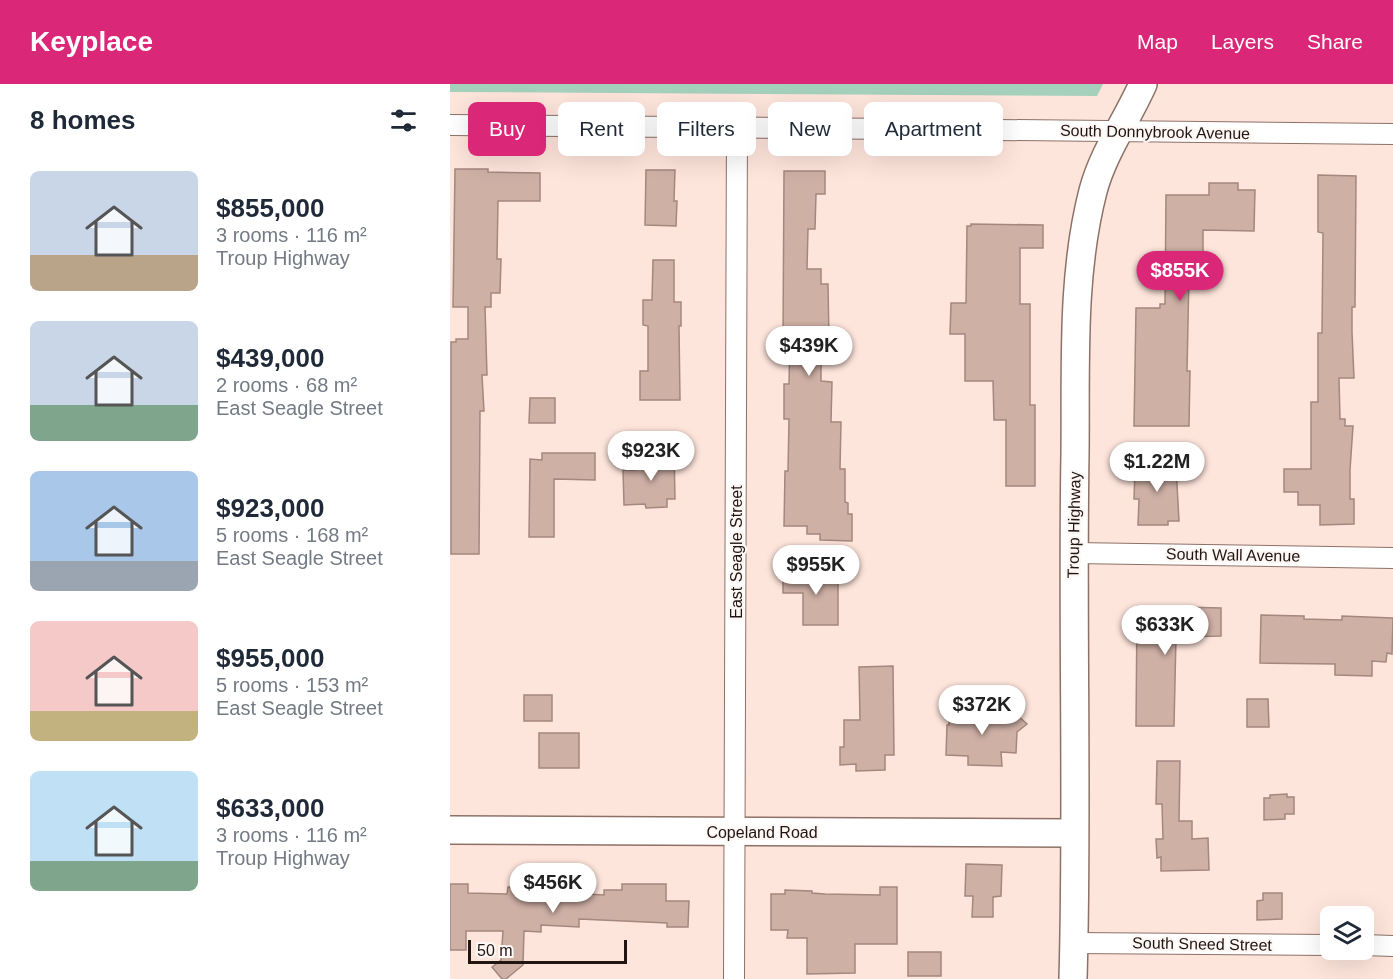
<!DOCTYPE html>
<html lang="en">
<head>
<meta charset="utf-8">
<style>
  :root { --surface:#fff; --page:#f2f2f3; --text:#1f2937; --muted:#747a83; --accent:#db2777 }
  body { margin:0; font-family:Arial,sans-serif; background:var(--page); color:var(--text); height:100vh; display:flex; flex-direction:column; font-size:22px; white-space:nowrap }
  * { box-sizing:border-box; margin:0 }
  p { font-size:20px; color:var(--muted) }
  .icon { flex:none; width:33px; height:33px; fill:none; stroke:currentColor; stroke-width:2; stroke-linecap:round; stroke-linejoin:round }
  .map { position:relative; flex:1; overflow:hidden }
  .panel { display:flex; flex-direction:column; background:var(--surface); width:450px }
  .panel>* { flex:none }
  .guide { position:absolute; left:18px; top:18px; width:570px; height:54px; display:flex; gap:12px }
  .controls { position:absolute; left:870px; top:822px; display:grid; gap:12px }
  .controls a { display:grid; place-items:center; width:54px; height:54px; border-radius:9px; background:var(--surface); box-shadow:0 6px 24px #0002; font-size:30px }
  .scale { position:absolute; left:18px; bottom:15px; width:159px; box-sizing:border-box; padding-left:6px; border:3px solid #201511; border-top:0; font-size:16px; line-height:21px; white-space:nowrap; color:#201511; -webkit-text-stroke:4px #fdf7f5; paint-order:stroke }
  .price { position:absolute; translate:-50% -51px; padding:0 14px; border-radius:21px; background:#fff; color:#222; font-size:20px; line-height:39px; filter:drop-shadow(0 2px 3px #0008) }
  .price::after { content:''; position:absolute; left:50%; top:36px; width:18px; height:14px; margin-left:-9px; background:inherit; clip-path:polygon(0 0,100% 0,50% 100%) }
  .price.current { background:var(--accent); color:#fff }
  ul { padding:0; list-style:none }
  li { display:flex; align-items:center; gap:18px; height:150px; padding:0 30px }
  li span { display:grid; place-items:center; flex:none; width:168px; height:120px; border-radius:9px; color:#555 }
  li>.icon { margin-inline-start:auto }
  span .icon { width:72px; height:72px; fill:#fffc; stroke-width:1 }
  li b { font-size:26px }
  h2 { display:flex; justify-content:space-between; align-items:center; height:72px; padding:0 30px; font-size:26px }
  .pill { padding:0 21px; border-radius:9px; background:var(--surface); box-shadow:0 6px 24px #0002; font-size:21px; line-height:54px }
  .pill.current { background:var(--accent); color:#fff }
  header { display:flex; align-items:center; gap:36px; box-sizing:border-box; height:84px; padding:0 30px; background:var(--accent); color:#fff }
  header strong { font-size:28px }
  nav { display:flex; gap:33px; margin-inline-start:auto; font-size:21px }
  main { display:flex; flex:1; min-height:0 }
  .map>svg:first-child { display:block }
  .green { fill:#a5d0bb }
  .building { fill:#ceb0a5; stroke:#a4877d; stroke-width:1.5 }
  .lines { fill:none; stroke-linecap:round; stroke-linejoin:round }
  .street-casing { stroke:#8d7167; stroke-width:22 }
  .secondary-casing { stroke:#8d7167; stroke-width:30 }
  .street { stroke:#fff; stroke-width:20 }
  .secondary { stroke:#fff; stroke-width:27 }
  .labels { text-anchor:middle; dominant-baseline:central; stroke-width:4.5; stroke-linejoin:round; paint-order:stroke }
  .street-label { font-size:16px; fill:#201511; stroke:#fdf7f5 }
</style>
</head>
<body>
<header>
<strong>Keyplace</strong>
<nav><a>Map</a><a>Layers</a><a>Share</a></nav>
</header>
<main>
<section class="panel">
<h2>8 homes<svg class="icon" aria-label="filters" viewBox="0 0 24 24"><path d="M4 7h16M4 17h16"/><circle cx="9" cy="7" r="2"/><circle cx="15" cy="17" r="2"/></svg></h2>
<ul>
<li><span style="background:linear-gradient(#c9d6e8 70%,#b9a48a 0)"><svg class="icon" aria-label="home" viewBox="0 0 24 24"><path d="M3 11l9-7 9 7M6 9v11h12V9"/></svg></span><div><b>$855,000</b><p>3 rooms · 116 m²</p><p>Troup Highway</p></div></li>
<li><span style="background:linear-gradient(#c9d6e8 70%,#7fa58c 0)"><svg class="icon" aria-label="home" viewBox="0 0 24 24"><path d="M3 11l9-7 9 7M6 9v11h12V9"/></svg></span><div><b>$439,000</b><p>2 rooms · 68 m²</p><p>East Seagle Street</p></div></li>
<li><span style="background:linear-gradient(#a9c7e8 75%,#9aa5b1 0)"><svg class="icon" aria-label="home" viewBox="0 0 24 24"><path d="M3 11l9-7 9 7M6 9v11h12V9"/></svg></span><div><b>$923,000</b><p>5 rooms · 168 m²</p><p>East Seagle Street</p></div></li>
<li><span style="background:linear-gradient(#f6c9c9 75%,#c2b280 0)"><svg class="icon" aria-label="home" viewBox="0 0 24 24"><path d="M3 11l9-7 9 7M6 9v11h12V9"/></svg></span><div><b>$955,000</b><p>5 rooms · 153 m²</p><p>East Seagle Street</p></div></li>
<li><span style="background:linear-gradient(#bfe0f5 75%,#7fa58c 0)"><svg class="icon" aria-label="home" viewBox="0 0 24 24"><path d="M3 11l9-7 9 7M6 9v11h12V9"/></svg></span><div><b>$633,000</b><p>3 rooms · 116 m²</p><p>Troup Highway</p></div></li>
</ul>
</section>
<div class="map">
<svg width="943" height="895" viewBox="0 0 943 895">
  <rect width="100%" height="100%" fill="#fee5dc"/>
  <path class="green" d="M0,0H653L647,12L0,8Z"/>
  <g class="building">
    <path d="M5,85H38V88L90,89V117H48L47,175H51L50,209H41V223H35L37,291H32L34,327H30L29,470H1V258H6V255H18V223H3Z"/>
    <path d="M196,86H225L224,117H227L226,142L195,141Z"/>
    <path d="M334,87H375V110H366L365,145H358L357,185H371V200H378L379,255H371V297L382,298L381,338H391L390,385H395V418L398,419V430H402V457L370,456V450H357V442H334L335,387H338L339,335H334V300H339L340,255H333Z"/>
    <path d="M868,91L906,92L905,223H902V248L904,294H889L890,335H895V342H903L900,386V415H904V440L870,441V421H848V408H834V385H861V318H868V249H872L873,149L868,148Z"/>
    <path d="M759,99H788V106H805L804,147L753,146V190H739L737,287H740L739,342H684L686,224H710V220H715L716,111H759Z"/>
    <path d="M521,140L593,141V164H570V220H580V321H585V402H556V336H544L543,297H515V250H500L501,219H516L517,142H521Z"/>
    <path d="M203,176H224V218H231V242H229L230,316H190V287H198V242L193,241V216H202Z"/>
    <path d="M80,314H105V339H79Z"/>
    <path d="M201,366H224L225,415H217V423L196,424L195,420L174,421L173,386H185V383H201Z"/>
    <path d="M92,369H145V396L104,395V453H79L80,375L92,376Z"/>
    <path d="M697,375H718V382H726L729,437H718V441H688L689,415H684L685,386H697Z"/>
    <path d="M388,488V541H353V509H333V489Z"/>
    <path d="M687,522L771,524V552L726,553L724,642H686Z"/>
    <path d="M811,531L854,532V535L892,536V532L943,534L942,570L937,569L936,578L922,577V592L885,591V580L810,579Z"/>
    <path d="M443,582L444,671H435V686L406,687V680L390,681V663H394V636H410L409,583Z"/>
    <rect x="74" y="611" width="28" height="26"/>
    <path d="M797,615H818L819,643H797Z"/>
    <path d="M499,622H519V630H566L577,640L567,648L566,669L551,668L552,682L518,681V672L496,671L497,641H499Z"/>
    <rect x="89" y="649" width="40" height="35"/>
    <path d="M707,677H730L729,737H742V755L758,754L759,786L711,787V773L707,774L706,755H713L712,720H706Z"/>
    <path d="M837,710V713H844V730H835V735L814,736V714H820V711Z"/>
    <path d="M516,780L552,781L551,812L543,813V833H522L523,812H515Z"/>
    <path d="M0,800H18V809L57,810L58,803L104,805V808L154,811V806H172V800H216V817H239L238,843H217V839L129,835V843L91,841V848L74,847L73,881L56,895H52L42,883L51,876L53,847H16V866H0Z"/>
    <path d="M430,803H447V860H405V889L357,890V854H337L338,846H321V810H335V806L362,807V809L375,810L430,811Z"/>
    <path d="M813,809H832V835L807,836V817L813,816Z"/>
    <rect x="458" y="868" width="33" height="24"/>
  </g>
  <g class="lines">
    <g class="street-casing">
      <g id="street">
        <path d="M0,41C314,42 629,48 943,50"/>
        <path d="M623,469L943,474"/>
        <path d="M624,859L880,861"/>
        <path d="M914,861L943,862"/>
        <path d="M284,895L287,42"/>
      </g>
    </g>
    <g class="secondary-casing">
      <g id="secondary">
        <path d="M0,746L624,749"/>
        <path d="M623,895C628,720 622,545 625,370C626,283 621,192 643,107C653,69 677,36 693,0"/>
      </g>
    </g>
    <use href="#street" class="street"/>
    <use href="#secondary" class="secondary"/>
  </g>
  <g class="labels">
    <g class="street-label">
      <text transform="translate(705 48) rotate(1)">South Donnybrook Avenue</text>
      <text transform="translate(624 441) rotate(-89)">Troup Highway</text>
      <text transform="translate(286 468) rotate(-90)">East Seagle Street</text>
      <text transform="translate(783 471) rotate(1)">South Wall Avenue</text>
      <text x="312" y="748">Copeland Road</text>
      <text transform="translate(752 860) rotate(1)">South Sneed Street</text>
    </g>
  </g>
</svg>
<div class="controls">
<a><svg class="icon" aria-label="layers" viewBox="0 0 24 24"><path d="M12 4l9 5-9 5-9-5zM3 14l9 5 9-5"/></svg></a>
</div>
<div class="scale">50 m</div>
<b class="price current" style="left:730px;top:218px">$855K</b>
<b class="price" style="left:359px;top:293px">$439K</b>
<b class="price" style="left:201px;top:398px">$923K</b>
<b class="price" style="left:707px;top:409px">$1.22M</b>
<b class="price" style="left:366px;top:512px">$955K</b>
<b class="price" style="left:715px;top:572px">$633K</b>
<b class="price" style="left:532px;top:652px">$372K</b>
<b class="price" style="left:103px;top:830px">$456K</b>
<div class="guide">
<a class="pill current">Buy</a>
<a class="pill">Rent</a>
<a class="pill">Filters</a>
<a class="pill">New</a>
<a class="pill">Apartment</a>
</div>
</div>
</main>
</body>
</html>
